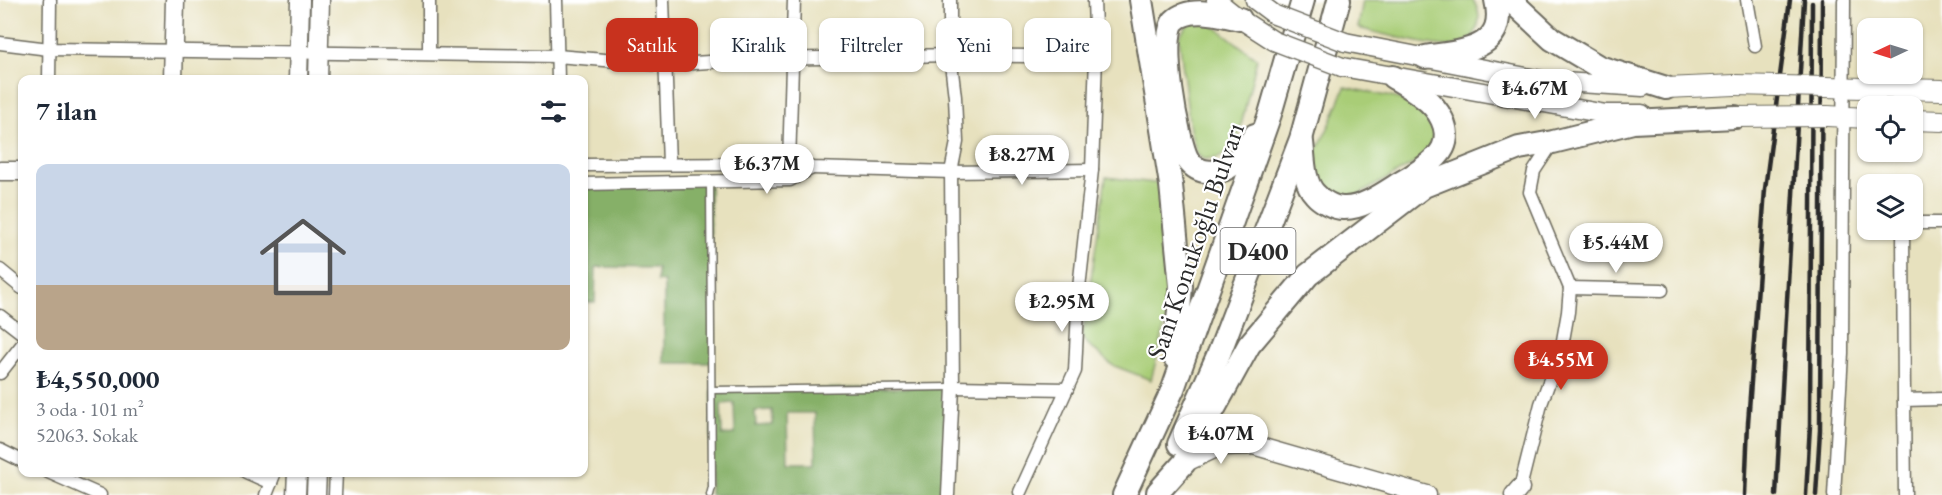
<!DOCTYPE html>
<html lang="tr">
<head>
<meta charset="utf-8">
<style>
  :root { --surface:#fff; --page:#f6f6f7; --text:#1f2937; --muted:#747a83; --accent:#c8321e }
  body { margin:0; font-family:"EB Garamond",serif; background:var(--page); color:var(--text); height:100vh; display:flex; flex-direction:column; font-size:22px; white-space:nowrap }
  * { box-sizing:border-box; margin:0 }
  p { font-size:20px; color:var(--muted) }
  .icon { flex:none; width:33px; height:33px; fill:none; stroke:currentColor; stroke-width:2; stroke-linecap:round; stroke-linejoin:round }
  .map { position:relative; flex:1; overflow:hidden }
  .panel { position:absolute; left:18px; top:75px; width:570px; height:402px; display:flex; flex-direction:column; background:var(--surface); border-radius:12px; box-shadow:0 2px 4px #0004 }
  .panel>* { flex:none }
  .top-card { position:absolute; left:606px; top:18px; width:570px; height:54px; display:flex; gap:12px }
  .needle { width:39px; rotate:266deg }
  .controls { position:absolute; left:1857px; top:18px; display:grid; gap:12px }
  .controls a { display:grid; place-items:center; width:66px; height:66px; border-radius:12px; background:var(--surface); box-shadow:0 2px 4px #0004; font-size:30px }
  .price { position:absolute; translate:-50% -51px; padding:0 14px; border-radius:21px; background:#fff; color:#222; font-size:20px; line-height:39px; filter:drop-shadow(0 2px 3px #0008) }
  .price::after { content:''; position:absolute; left:50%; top:36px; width:18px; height:14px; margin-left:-9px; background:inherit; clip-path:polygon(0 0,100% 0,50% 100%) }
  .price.selected { background:var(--accent); color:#fff }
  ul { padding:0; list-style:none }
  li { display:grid; align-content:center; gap:12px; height:318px; padding:0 18px }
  li span { display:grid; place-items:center; height:186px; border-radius:12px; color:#555 }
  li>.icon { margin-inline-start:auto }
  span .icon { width:108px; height:108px; fill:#fffc; stroke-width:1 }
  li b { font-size:26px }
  h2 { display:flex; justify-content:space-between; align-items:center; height:72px; padding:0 18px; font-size:26px }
  .chip { padding:0 21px; border-radius:12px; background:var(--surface); box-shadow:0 2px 4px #0004; font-size:21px; line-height:54px }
  .chip.selected { background:var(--accent); color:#fff }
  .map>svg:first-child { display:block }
  .green { fill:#a9cd77; stroke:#6a7c51; stroke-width:1.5 }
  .forest { fill:#86b068; stroke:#586e4a; stroke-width:1.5; fill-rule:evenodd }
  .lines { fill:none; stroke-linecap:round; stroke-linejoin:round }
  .lane-casing { stroke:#6d6b5e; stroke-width:9 }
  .street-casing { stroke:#6d6b5e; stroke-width:15 }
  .secondary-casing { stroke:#6d6b5e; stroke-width:21 }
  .primary-casing { stroke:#6d6b5e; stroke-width:22 }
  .highway-casing { stroke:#6d6b5e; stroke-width:26 }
  .lane { stroke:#fff; stroke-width:6 }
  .street { stroke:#fff; stroke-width:12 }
  .secondary { stroke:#fff; stroke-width:18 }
  .primary { stroke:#fff; stroke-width:20 }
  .highway { stroke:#fff; stroke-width:22 }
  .rail { stroke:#2b2b2b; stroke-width:4.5 }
  .secondary-bridge-casing { stroke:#6d6b5e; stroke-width:21; stroke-linecap:butt }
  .primary-bridge-casing { stroke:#6d6b5e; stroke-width:22; stroke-linecap:butt }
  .secondary-bridge { stroke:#fff; stroke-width:18 }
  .primary-bridge { stroke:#fff; stroke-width:20 }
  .labels { text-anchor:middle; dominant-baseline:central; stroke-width:4.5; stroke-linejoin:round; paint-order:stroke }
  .shield { fill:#fff; stroke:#6b6b6b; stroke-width:1.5 }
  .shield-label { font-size:26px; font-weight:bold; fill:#2b2b2b }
  .street-label { font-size:27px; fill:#2b2b2b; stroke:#fff }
</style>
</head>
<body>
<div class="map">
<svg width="1942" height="495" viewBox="0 0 1942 495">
  <rect width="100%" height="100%" fill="#fff"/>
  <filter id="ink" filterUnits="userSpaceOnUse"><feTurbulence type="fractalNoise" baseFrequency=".0167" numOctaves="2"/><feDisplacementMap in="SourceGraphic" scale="12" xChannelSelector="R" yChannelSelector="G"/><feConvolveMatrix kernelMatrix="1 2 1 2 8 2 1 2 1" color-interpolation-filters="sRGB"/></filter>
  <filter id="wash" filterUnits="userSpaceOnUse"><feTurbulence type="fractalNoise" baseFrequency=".008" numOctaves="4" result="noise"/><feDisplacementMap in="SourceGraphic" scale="24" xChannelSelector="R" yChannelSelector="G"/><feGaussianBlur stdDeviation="1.35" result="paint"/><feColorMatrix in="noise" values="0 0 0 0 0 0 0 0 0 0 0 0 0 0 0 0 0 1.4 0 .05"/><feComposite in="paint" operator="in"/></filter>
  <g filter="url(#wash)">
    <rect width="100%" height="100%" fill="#e7e1be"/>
    <g class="green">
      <path d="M1363,0H1473C1479,10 1481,19 1476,31C1473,37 1466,43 1459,45C1440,50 1379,33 1358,28Z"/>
      <path d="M1191,21H1208L1257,59L1237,142L1227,152L1218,158L1203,159L1197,154L1190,130L1179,36Z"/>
      <path d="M1345,87L1418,103L1436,129L1432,146L1425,157L1353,198L1337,197L1326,190L1315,177V154L1330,124Z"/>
      <path d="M1106,177L1162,184L1168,279L1167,318L1151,380L1112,365L1082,339Z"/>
    </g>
    <g class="forest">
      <path d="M710,182L712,363H664V282L657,281V268L596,267L595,302H584V184Z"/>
      <path d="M953,387L948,495H710L712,390ZM734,403L735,434L722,435L721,404ZM772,410L773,425L756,426L755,411ZM787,413H815L816,463H788Z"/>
    </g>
  </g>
  <g filter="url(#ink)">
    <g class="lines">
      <g class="lane-casing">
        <g id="lane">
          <path d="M712,390L953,387"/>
          <path d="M710,495L712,487L710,182"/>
        </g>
      </g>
      <g class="street-casing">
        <g id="street">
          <path d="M556,0L558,80"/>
          <path d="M663,0L669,164"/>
          <path d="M1747,0L1755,46"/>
          <path d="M0,43L49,49L557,56L664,65L739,60L950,55L1096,57"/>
          <path d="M429,53V0"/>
          <path d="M49,80L50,0"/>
          <path d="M789,164L794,0"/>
          <path d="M584,165L789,164L812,168L951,172L1092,170"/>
          <path d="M584,184L790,180L812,168"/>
          <path d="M1912,223H1942"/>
          <path d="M1903,230L1904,400"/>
          <path d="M0,270L22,288"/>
          <path d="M1570,288L1662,290"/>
          <path d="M0,316L22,333"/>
          <path d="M0,373L22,345"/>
          <path d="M953,387L1067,389"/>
          <path d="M0,450L22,461"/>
          <path d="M48,472L100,495"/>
          <path d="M246,472L271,483"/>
          <path d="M1520,488L1541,404L1562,346L1568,312L1570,288L1530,192L1534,171L1553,142"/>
          <path d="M1020,492L1075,371L1079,288L1092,170L1096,57L1094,0"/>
          <path d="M266,495L275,472"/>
          <path d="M335,495L336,472"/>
          <path d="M948,495L953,387L951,172L957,142L955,97L950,55V0"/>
          <path d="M1834,495L1842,353L1844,0"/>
          <path d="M1905,495L1904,400L1942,399"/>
        </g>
      </g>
      <g class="secondary-casing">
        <g id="secondary">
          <path d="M1216,0L1240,19L1274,41"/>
          <path d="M1255,0L1275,15"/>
          <path d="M1345,42L1546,81L1643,87"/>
          <path d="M1342,67L1606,114H1642"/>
          <path d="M173,80L175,0"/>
          <path d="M298,80L300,0"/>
          <path d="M318,80L320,0"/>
          <path d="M0,171H22"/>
          <path d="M1184,463L1220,446L1253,445L1427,495"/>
          <path d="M296,495L297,472"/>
          <path d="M316,495L317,472"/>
          <path d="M1514,495L1520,488"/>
        </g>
      </g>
      <g class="primary-casing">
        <g id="primary">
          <path d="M1825,87L1942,90"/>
          <path d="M1666,88L1735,85"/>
          <path d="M1827,116L1868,118"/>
          <path d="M1912,120L1942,121"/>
        </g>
      </g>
      <g class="highway-casing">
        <g id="highway">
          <path d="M1141,0L1171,185L1181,286L1175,358"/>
          <path d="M1510,0L1552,39L1599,67L1666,88"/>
          <path d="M1240,19C1221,15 1190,5 1174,21C1159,37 1177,141 1188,160C1198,175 1220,175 1233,164C1242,156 1249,144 1255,135"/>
          <path d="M1425,57C1461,51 1508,51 1496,0"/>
          <path d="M1302,142C1304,158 1303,182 1315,194C1321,201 1334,208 1343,208C1361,209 1383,194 1397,185C1410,178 1437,161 1443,148C1452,129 1438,108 1423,97C1414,89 1403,83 1393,77"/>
          <path d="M1179,444L1220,351L1301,139L1339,0"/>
          <path d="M1158,492L1184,463L1249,345L1308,275L1424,186L1519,148L1553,142L1633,122L1735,117"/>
          <path d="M1124,495L1173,389L1270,114L1303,0"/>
        </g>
      </g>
      <use href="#lane" class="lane"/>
      <use href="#street" class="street"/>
      <use href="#secondary" class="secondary"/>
      <use href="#primary" class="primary"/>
      <use href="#highway" class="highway"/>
      <g class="rail">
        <path d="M1745,495L1748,423L1765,189L1790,0"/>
        <path d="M1776,495L1804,0"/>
        <path d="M1806,495L1810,425L1812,3"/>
        <path d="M1816,495L1820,430L1822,0"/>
      </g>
      <g class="secondary-bridge-casing">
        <g id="secondary-bridge">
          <path d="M1275,15L1345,42"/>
          <path d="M1274,41L1342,67"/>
        </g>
      </g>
      <g class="primary-bridge-casing">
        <g id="primary-bridge">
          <path d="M1735,85L1825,87"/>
          <path d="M1735,117L1827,116"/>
        </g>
      </g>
      <use href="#secondary-bridge" class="secondary-bridge"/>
      <use href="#primary-bridge" class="primary-bridge"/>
    </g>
  </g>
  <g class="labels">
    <rect class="shield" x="1220.5" y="228" width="75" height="46" rx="4.5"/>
    <g class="shield-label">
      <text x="1258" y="251">D400</text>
    </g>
    <g class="street-label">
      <text transform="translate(1195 241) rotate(-71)">Sani Konukoğlu Bulvarı</text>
    </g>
  </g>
</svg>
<div class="controls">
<a><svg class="needle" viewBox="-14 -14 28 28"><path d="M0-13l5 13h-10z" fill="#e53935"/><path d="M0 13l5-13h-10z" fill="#747a83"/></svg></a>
<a><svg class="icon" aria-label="locate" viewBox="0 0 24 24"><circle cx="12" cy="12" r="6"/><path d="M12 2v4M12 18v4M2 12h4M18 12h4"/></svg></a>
<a><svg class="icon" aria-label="layers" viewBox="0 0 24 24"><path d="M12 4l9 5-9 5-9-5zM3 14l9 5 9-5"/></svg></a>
</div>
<b class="price" style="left:1535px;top:120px">₺4.67M</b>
<b class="price" style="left:1022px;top:186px">₺8.27M</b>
<b class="price" style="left:767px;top:195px">₺6.37M</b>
<b class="price" style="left:1616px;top:274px">₺5.44M</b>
<b class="price" style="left:1062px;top:333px">₺2.95M</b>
<b class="price selected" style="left:1561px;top:391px">₺4.55M</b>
<b class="price" style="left:1221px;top:465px">₺4.07M</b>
<div class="top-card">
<a class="chip selected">Satılık</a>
<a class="chip">Kiralık</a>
<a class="chip">Filtreler</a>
<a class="chip">Yeni</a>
<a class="chip">Daire</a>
</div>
<section class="panel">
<h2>7 ilan<svg class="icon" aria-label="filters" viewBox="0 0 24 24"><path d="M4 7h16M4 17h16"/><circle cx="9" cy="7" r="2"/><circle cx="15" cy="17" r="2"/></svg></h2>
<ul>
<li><span style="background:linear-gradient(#c9d6e8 65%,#b9a48a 0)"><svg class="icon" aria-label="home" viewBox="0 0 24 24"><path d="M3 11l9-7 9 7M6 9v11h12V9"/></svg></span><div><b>₺4,550,000</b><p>3 oda · 101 m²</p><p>52063. Sokak</p></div></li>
</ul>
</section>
</div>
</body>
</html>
